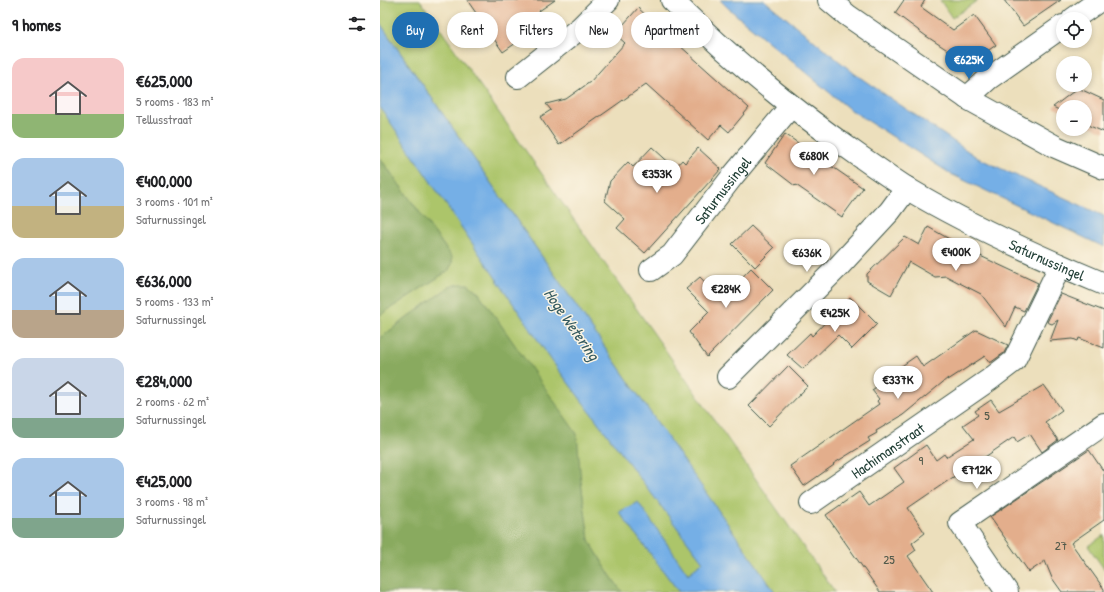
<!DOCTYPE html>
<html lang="en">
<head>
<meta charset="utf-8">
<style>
  :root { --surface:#fff; --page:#f6f6f6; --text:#202124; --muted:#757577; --accent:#1f6fb2 }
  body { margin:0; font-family:"Patrick Hand",sans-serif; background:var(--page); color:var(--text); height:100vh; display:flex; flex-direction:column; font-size:15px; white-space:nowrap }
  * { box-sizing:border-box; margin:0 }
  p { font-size:13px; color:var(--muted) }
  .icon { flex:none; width:22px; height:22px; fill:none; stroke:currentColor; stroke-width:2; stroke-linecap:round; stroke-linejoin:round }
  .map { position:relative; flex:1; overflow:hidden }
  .side { display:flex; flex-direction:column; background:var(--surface); width:380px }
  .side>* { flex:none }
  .hud { position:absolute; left:12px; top:12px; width:380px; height:36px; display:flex; gap:8px }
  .controls { position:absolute; left:676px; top:12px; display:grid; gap:8px }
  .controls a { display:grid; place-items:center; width:36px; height:36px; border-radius:50%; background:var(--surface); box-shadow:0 2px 6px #0003; font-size:20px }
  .price { position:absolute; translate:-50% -34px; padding:0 9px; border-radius:14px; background:#fff; color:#222; font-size:13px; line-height:26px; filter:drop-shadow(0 1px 2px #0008) }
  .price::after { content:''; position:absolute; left:50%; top:24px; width:12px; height:9px; margin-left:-6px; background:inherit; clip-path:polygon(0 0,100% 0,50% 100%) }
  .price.current { background:var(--accent); color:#fff }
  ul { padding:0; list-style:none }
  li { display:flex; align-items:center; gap:12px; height:100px; padding:0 12px }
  li span { display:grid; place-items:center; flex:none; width:112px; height:80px; border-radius:12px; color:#555 }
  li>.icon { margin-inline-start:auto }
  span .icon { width:48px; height:48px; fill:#fffc; stroke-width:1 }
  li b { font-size:17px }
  h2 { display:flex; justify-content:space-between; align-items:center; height:48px; padding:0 12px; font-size:17px }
  .chip { padding:0 14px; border-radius:18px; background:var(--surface); box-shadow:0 2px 6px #0003; font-size:14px; line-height:36px }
  .chip.current { background:var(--accent); color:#fff }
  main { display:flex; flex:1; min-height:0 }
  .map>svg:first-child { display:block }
  .green { fill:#acc56b; stroke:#668150 }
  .forest { fill:#89aa5f; stroke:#54744a }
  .water { fill:#75afe6; stroke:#4a768d }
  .building { fill:#e3ae8c }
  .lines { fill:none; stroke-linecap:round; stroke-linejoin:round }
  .minor-casing { stroke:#3e5548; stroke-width:24 }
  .minor { stroke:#fff; stroke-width:22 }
  .labels { text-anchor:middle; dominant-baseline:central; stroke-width:3; stroke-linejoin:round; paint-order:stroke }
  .number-label { font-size:13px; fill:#50594a }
  .street-label { font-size:15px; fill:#1f3d34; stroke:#fcf5e5 }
  .water-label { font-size:16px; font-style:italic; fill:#345a60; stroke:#fcf5e5 }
</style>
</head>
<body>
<main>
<section class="side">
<h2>9 homes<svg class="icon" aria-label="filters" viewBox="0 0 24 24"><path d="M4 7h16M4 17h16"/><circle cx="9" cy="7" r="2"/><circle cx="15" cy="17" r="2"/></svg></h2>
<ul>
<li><span style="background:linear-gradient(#f6c9c9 70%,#8fb573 0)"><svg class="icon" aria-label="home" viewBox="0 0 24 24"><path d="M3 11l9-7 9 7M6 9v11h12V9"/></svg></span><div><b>€625,000</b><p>5 rooms · 183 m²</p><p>Tellusstraat</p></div></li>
<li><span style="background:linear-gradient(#a9c7e8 60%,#c2b280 0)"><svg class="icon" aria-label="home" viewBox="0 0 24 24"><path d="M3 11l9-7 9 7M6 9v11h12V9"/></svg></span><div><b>€400,000</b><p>3 rooms · 101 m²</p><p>Saturnussingel</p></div></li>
<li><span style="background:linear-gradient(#a9c7e8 65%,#b9a48a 0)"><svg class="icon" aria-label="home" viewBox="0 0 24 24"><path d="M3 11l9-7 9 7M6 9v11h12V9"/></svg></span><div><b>€636,000</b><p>5 rooms · 133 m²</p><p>Saturnussingel</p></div></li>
<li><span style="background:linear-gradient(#c9d6e8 75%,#7fa58c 0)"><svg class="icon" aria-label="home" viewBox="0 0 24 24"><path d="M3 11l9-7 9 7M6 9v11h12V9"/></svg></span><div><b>€284,000</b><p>2 rooms · 62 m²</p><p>Saturnussingel</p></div></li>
<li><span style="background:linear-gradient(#a9c7e8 75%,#7fa58c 0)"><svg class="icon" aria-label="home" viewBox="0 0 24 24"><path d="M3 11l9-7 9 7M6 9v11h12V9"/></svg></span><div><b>€425,000</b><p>3 rooms · 98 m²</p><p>Saturnussingel</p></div></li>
</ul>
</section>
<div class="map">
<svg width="724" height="592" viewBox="0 0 724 592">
  <rect width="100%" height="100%" fill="#fcf5e5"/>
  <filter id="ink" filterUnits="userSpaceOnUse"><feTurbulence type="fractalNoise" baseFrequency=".025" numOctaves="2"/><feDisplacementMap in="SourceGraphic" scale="8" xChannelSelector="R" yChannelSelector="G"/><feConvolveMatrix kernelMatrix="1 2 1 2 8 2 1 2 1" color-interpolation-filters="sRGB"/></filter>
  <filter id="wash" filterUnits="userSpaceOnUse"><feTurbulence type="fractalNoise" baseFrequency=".012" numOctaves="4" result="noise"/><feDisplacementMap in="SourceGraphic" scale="16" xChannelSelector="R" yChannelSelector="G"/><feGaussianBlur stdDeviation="0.9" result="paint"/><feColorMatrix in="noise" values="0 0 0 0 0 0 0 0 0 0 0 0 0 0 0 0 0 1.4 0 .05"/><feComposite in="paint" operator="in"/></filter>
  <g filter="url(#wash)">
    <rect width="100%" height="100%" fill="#ecdfbc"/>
    <g class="green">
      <path d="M0,0H40L455,592H395L0,23Z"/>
      <path d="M560,0H598L572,18Z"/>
      <path d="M0,107L172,361L323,562L308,574L258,502L239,512L299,592H242L230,575L209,540L201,482L107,305L98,292L88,284L69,287L0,338V315L68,271L72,264V257L0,158Z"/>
      <path d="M724,535V569L708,546Z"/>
    </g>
    <g class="forest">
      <path d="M0,158L72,257V264L68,271L0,315Z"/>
      <path d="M79,284H88L98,292L197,434L201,482L209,540L230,575L242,592H0V338L69,287Z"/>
    </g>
    <g class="water">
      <path d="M340,0H384L475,74L598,158L724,216V247L571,174L468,108L348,8Z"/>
      <path d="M0,23L8,35L395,592H299L239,512L258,502L308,574L323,562L172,361L0,107Z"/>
    </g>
    <g id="blocks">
      <g class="building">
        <path d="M87,0H175L159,11L160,12L139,26L146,36L123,52Z"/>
        <path d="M524,0H545L541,7L573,30L594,15L616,45L589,64L546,36L515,13Z"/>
        <path d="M624,0H681L643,26Z"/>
        <path d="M258,8L369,108L349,132L341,125L328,140L266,84L179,145L160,117L171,110L166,104L186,99L210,82L245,43L235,34Z"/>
        <path d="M698,88L724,100V132L705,124V107H683V112L673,107Z"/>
        <path d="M405,134L483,188L462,217L416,185L415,186L385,163Z"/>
        <path d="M272,147L295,168L302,160L305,163L318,148L341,169L265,253L237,228L245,219L225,201L230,181L248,162L253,167Z"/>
        <path d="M371,226L394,248L375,267L352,244Z"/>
        <path d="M548,227L596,254L658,283L644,311L635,307L626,327L601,294L566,276L555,277L529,262L511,295L487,281V274L525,237L539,245Z"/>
        <path d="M371,268L393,290L327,357L309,332L329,312L306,289L320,277L341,299Z"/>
        <path d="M681,294L724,311V348L699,338L698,341L693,339L670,341L678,320L672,324L667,322Z"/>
        <path d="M470,297L497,324L472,349L458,335L423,369L407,355L430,333L432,336Z"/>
        <path d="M596,330L628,345L624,353L610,363L605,356L568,380V378L523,415L496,431L497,433L488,438L490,441L453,464L454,465L424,486L410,466L499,404L497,401L499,399L492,390L502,383L500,381L536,356L543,367Z"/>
        <path d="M408,366L428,386L389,426L369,406Z"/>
        <path d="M664,385L682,410L665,422L678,440L662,452L650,434L637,442L634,437L589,468L588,467L528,508L545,533L532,543L536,550L528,556L553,592H500L446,515L479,492L489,506L524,482L514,468L546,445L556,460L564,454L566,457L594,439L583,425L598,415L595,411L611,400L619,411Z"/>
        <path d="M709,450L724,472V520L691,543L724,589V592H682L672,578L665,561L649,572L610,517Z"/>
      </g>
    </g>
  </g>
  <g filter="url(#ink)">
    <use href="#blocks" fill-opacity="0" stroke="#3e5548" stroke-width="1"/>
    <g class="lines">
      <g class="minor-casing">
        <g id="minor">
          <path id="s1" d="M292,0C349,57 412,109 478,155C494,166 511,178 528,189C590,226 657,256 724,284"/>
          <path d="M449,0L467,15L587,98L676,147L724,168"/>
          <path d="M693,19L720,0"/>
          <path d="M138,77L200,28L228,0"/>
          <path d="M587,98L608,79L683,26"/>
          <path id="s2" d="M271,270L292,255L352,177L411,106"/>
          <path d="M348,377L459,266L510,211L527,188"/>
          <path id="s3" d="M431,503L609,380L634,361L680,266"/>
          <path d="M627,592L580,523L724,424"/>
        </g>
      </g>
      <use href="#minor" class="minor"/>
    </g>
  </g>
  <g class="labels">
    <g class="number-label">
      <text x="607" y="415">5</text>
      <text x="541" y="460">9</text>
      <text x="681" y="545">27</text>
      <text x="509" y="559">25</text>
    </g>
    <g class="street-label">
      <text stroke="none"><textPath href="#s2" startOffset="108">Saturnussingel</textPath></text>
      <text stroke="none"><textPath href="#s1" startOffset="459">Saturnussingel</textPath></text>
      <text stroke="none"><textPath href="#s3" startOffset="93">Hachimanstraat</textPath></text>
    </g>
    <g class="water-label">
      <text transform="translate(192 324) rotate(55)">Hoge Wetering</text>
    </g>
  </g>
</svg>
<div class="controls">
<a><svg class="icon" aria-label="locate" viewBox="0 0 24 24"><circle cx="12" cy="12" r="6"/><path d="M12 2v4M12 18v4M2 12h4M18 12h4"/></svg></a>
<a>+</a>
<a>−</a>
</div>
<b class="price current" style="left:589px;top:80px">€625K</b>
<b class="price" style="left:434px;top:176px">€680K</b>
<b class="price" style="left:277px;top:194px">€353K</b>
<b class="price" style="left:576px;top:272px">€400K</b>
<b class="price" style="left:427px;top:273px">€636K</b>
<b class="price" style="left:346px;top:309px">€284K</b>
<b class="price" style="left:455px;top:333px">€425K</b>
<b class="price" style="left:518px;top:400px">€337K</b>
<b class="price" style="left:597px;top:490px">€712K</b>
<div class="hud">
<a class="chip current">Buy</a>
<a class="chip">Rent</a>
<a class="chip">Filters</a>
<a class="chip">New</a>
<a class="chip">Apartment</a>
</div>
</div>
</main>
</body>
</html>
